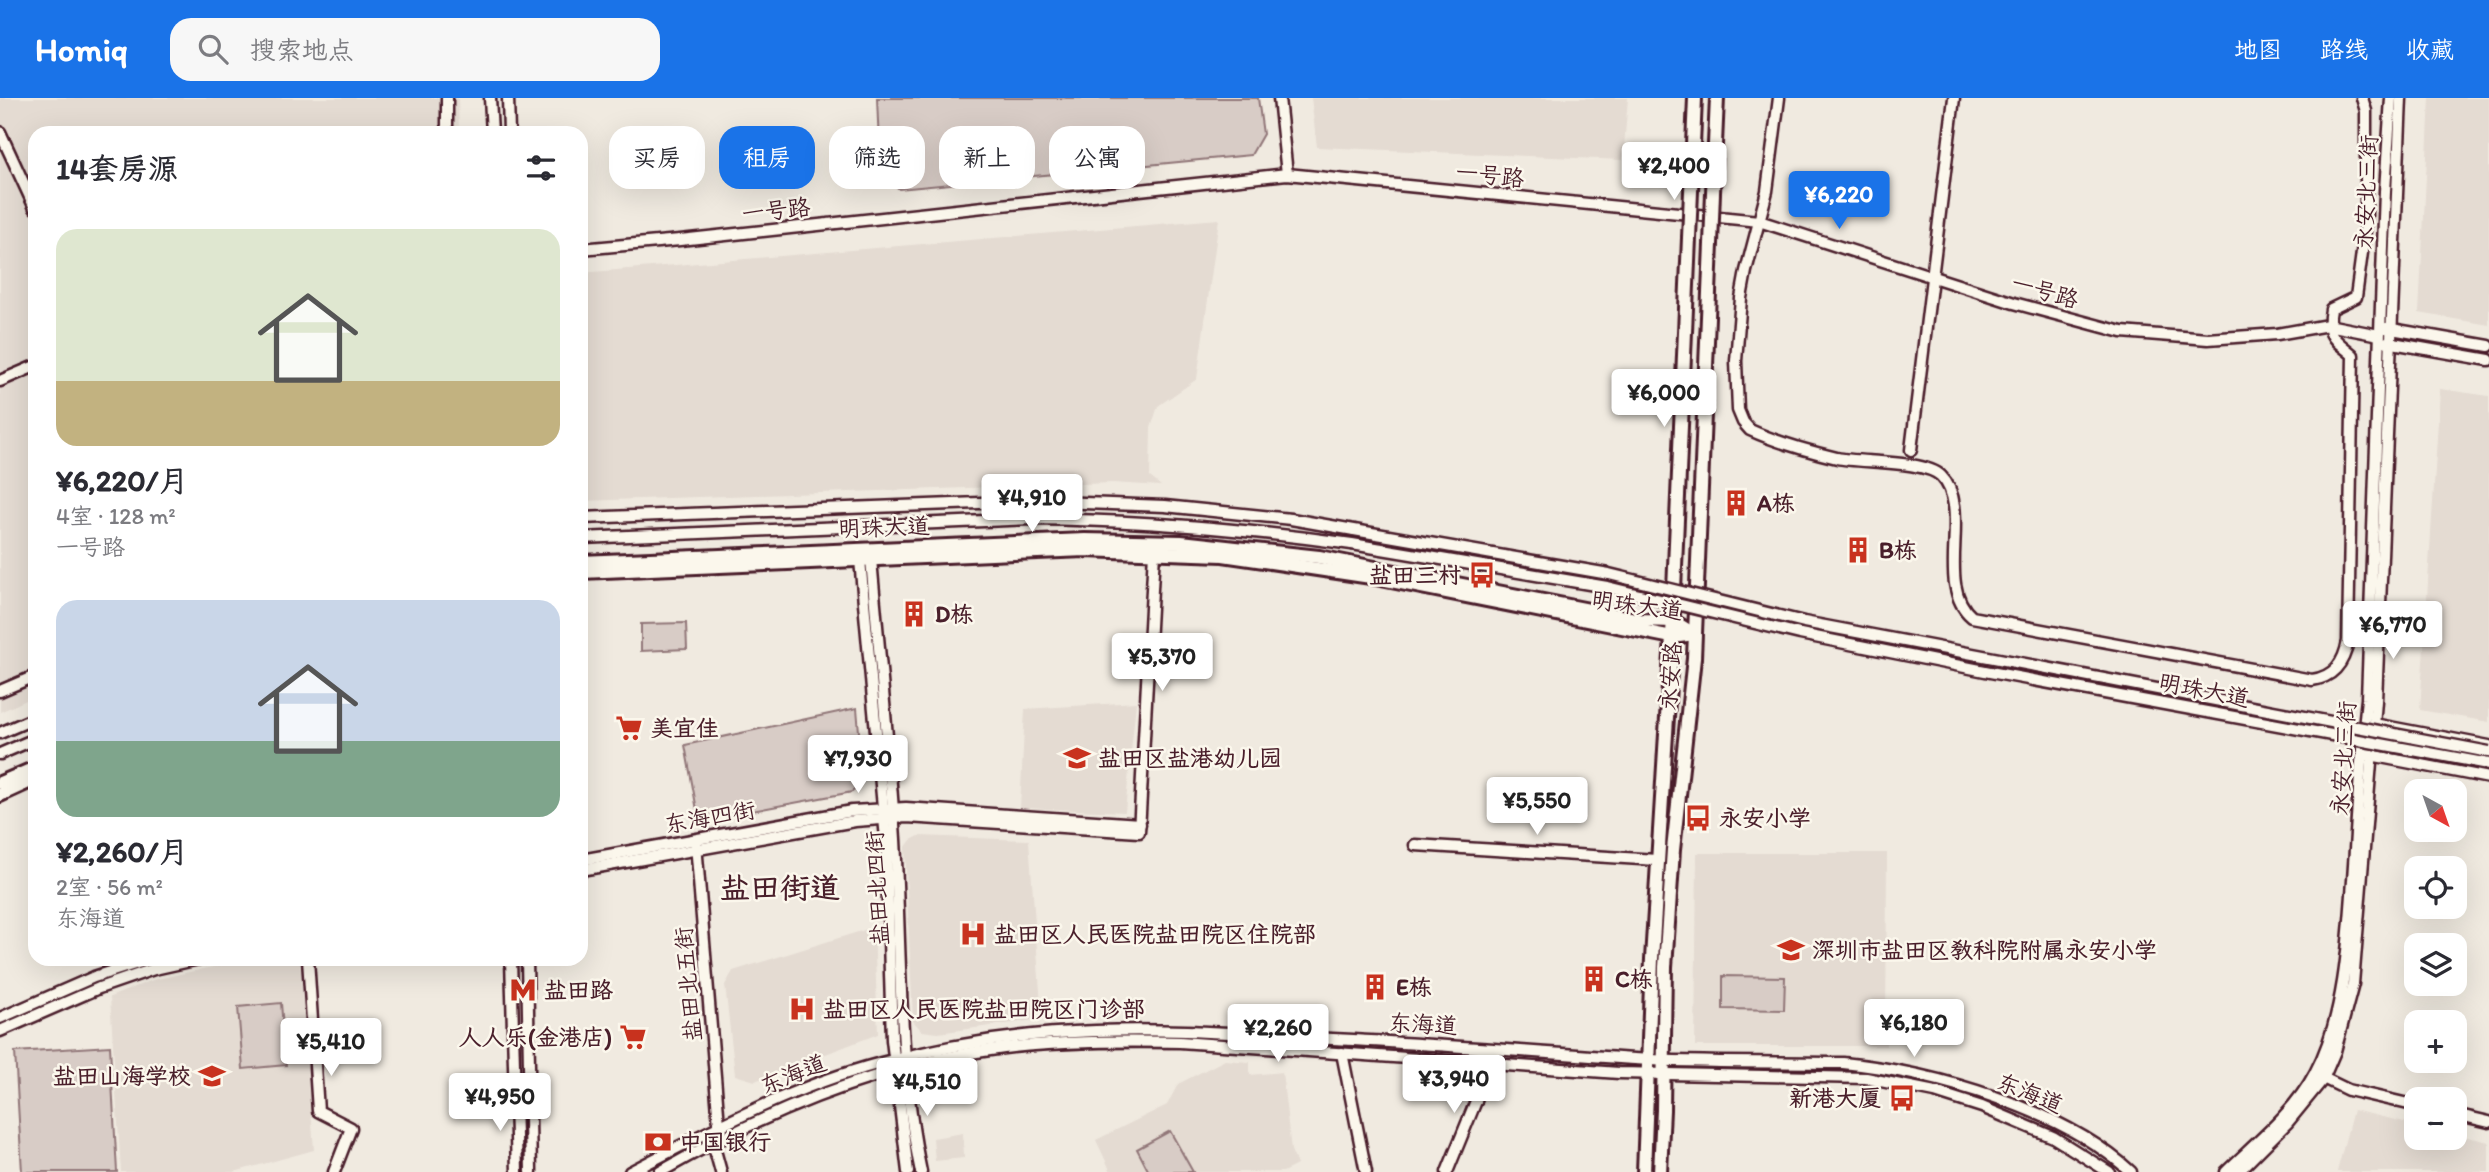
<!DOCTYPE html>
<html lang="zh">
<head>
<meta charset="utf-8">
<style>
  :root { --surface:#fff; --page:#f7f7f7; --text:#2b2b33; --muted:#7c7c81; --accent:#1a73e8 }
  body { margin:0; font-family:Itim,"LXGW WenKai TC",sans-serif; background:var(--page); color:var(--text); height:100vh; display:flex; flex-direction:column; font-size:26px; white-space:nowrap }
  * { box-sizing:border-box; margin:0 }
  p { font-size:23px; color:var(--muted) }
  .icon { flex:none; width:38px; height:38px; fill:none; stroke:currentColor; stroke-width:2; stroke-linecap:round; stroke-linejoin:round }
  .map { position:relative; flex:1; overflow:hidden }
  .details { position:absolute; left:28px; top:28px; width:560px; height:840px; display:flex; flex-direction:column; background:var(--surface); border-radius:21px; box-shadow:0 7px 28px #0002 }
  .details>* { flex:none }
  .hud { position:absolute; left:609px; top:28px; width:665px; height:63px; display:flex; gap:14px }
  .needle { width:46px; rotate:140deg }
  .buttons { position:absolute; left:2404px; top:681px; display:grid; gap:14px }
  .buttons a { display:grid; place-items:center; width:63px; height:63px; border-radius:14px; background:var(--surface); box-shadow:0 7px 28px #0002; font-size:35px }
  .price { position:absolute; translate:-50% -60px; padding:0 16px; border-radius:7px; background:#fff; color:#222; font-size:23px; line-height:46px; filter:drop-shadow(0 2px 4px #0008) }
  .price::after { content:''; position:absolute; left:50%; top:42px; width:21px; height:16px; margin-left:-10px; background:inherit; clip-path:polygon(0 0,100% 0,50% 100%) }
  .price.selected { background:var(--accent); color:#fff }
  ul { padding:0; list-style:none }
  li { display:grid; align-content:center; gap:14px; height:371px; padding:0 28px }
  li span { display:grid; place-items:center; height:217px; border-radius:21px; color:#555 }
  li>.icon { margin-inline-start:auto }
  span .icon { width:126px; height:126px; fill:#fffc; stroke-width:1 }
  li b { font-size:30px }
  h2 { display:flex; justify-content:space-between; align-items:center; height:84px; padding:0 28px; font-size:30px }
  .pill { padding:0 24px; border-radius:21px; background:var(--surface); box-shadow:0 7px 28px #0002; font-size:24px; line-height:63px }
  .pill.selected { background:var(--accent); color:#fff }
  header { display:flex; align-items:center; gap:42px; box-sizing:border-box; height:98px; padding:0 35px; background:var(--accent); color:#fff }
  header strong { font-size:33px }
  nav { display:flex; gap:38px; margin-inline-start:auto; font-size:24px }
  .search { width:490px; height:63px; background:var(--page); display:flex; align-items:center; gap:18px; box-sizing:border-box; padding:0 24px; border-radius:21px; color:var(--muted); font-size:26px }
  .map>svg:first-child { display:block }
  .built { fill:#e4dbd2 }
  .green { fill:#d8ccc6; stroke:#917678; stroke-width:2 }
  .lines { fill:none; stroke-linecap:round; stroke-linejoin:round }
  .minor-casing { stroke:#4a1f2b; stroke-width:15 }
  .major-casing { stroke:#4a1f2b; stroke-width:18 }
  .minor { stroke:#fbf7ec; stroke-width:10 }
  .major { stroke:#fbf7ec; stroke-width:12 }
  .minor-bridge-casing { stroke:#4a1f2b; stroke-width:15; stroke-linecap:butt }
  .major-bridge-casing { stroke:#4a1f2b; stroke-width:18; stroke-linecap:butt }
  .minor-bridge { stroke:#fbf7ec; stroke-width:10 }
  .major-bridge { stroke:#fbf7ec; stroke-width:12 }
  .labels { text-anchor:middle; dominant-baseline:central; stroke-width:5; stroke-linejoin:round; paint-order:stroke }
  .street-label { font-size:23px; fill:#4a1f2b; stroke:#fbf7ec }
  .poi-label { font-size:23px; font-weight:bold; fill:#4a1f2b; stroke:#fbf7ec; text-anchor:start }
  .district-label { font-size:30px; font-weight:bold; fill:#4a1f2b; stroke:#fbf7ec }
</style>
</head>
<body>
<header>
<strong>Homiq</strong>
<div class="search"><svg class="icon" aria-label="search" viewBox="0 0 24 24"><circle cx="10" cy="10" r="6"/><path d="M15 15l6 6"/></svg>搜索地点</div>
<nav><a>地图</a><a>路线</a><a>收藏</a></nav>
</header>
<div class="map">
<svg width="2489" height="1074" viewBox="0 0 2489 1074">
  <rect width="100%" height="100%" fill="#f0eae0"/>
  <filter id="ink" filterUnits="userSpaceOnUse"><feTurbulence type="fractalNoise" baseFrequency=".0143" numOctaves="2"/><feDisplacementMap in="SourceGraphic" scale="14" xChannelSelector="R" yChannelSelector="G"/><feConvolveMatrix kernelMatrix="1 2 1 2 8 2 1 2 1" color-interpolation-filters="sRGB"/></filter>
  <g filter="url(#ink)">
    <g class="built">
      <path d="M0,0H458L459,35H35V598L0,614Z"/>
      <path d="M1311,0H1628L1623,62L1317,49Z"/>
      <path d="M2430,0H2489V227L2419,215Z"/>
      <path d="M1219,121L1197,281L1158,308L1151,330L1150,379L1161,388L1113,385L581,403V175Z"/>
      <path d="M2440,291L2489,298V624L2420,612Z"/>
      <path d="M1136,604L1125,714L1020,710L1025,611Z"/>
      <path d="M919,738L1029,742L1042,921L938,935L922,933L913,923L905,750L911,742Z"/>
      <path d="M1697,755H1887L1886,948H1695Z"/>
      <path d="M874,829L878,936L755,983L735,977L725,887L733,873Z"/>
      <path d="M250,861H300L314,1052L234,1074H121L110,899L153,882Z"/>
      <path d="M1225,962L1250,964V977L1282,974L1291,1052L1297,1067L1283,1074H1111L1096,1042L1167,1007L1178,986Z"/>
      <path d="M2353,1012L2417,1027V1040H2455V1036L2489,1044V1074H2337Z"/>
      <path d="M963,1035L964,1060L935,1063L933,1040Z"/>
    </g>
    <g class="green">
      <path d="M877,0H1258L1263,36L1251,57L899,91L880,71Z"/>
      <path d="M686,525L687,551L641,553V526Z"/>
      <path d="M857,610L863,682L852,694L699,723L685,647Z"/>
      <path d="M1723,878L1785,879L1784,912L1723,911Z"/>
      <path d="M281,905L286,967L243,971L238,909Z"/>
      <path d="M110,948L117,1074H22L15,954Z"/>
      <path d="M1170,1033L1193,1074H1149L1137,1051Z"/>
    </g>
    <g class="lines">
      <g class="minor-casing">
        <g id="minor">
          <path d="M447,0V35"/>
          <path d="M490,0L492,35"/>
          <path d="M508,0L509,35"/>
          <path d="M1279,0L1287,76"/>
          <path d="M1779,0L1767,93L1746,173L1741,200L1736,263L1738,312L1743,324L1750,332C1776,344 1808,353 1837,360C1860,365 1925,362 1941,378C1974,411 1933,486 1972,519L2312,582C2334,579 2344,565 2348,543L2353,257C2333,240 2326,239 2331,211L2356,199L2366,125V13L2362,0"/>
          <path d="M0,34L35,110"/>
          <path d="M581,151L680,142L1287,76L1759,123L2014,205L2122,234L2208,241L2277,236L2328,227L2379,237"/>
          <path d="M2386,230L2489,248"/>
          <path d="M2387,244L2489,262"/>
          <path d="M0,283L35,268"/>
          <path d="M1911,352L1954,0"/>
          <path d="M581,420L1030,403L1165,408L1291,421L1354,432"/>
          <path d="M581,440L1031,421C1139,422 1245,431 1352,446"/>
          <path d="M871,461C879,554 889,648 895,741C901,852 898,965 921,1074"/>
          <path d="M860,462L886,741L892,942L908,1074"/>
          <path d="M0,593L35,578"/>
          <path d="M2370,629L2374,626L2489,648"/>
          <path d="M0,635L35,620"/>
          <path d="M0,656L35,641"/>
          <path d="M2365,656L2489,680"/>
          <path d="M696,746L719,1027"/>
          <path d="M1415,747L1657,762"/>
          <path d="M581,762L852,713L906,710L1140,726"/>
          <path d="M581,772L855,723L907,719L1139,734L1154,454"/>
          <path d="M308,861L318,1013L351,1030L334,1074"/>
          <path d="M511,861L517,1074"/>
          <path d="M527,861L531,1074"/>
          <path d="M0,920L94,879L150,861"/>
          <path d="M0,933L99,890L154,871L199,861"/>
          <path d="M1342,955L1366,1074"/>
          <path d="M2319,978L2348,992L2417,1008"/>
          <path d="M2455,1016L2489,1024"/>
          <path d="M713,1045L721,1074"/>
          <path d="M630,1074C711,1032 793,988 881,965C951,946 1024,935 1096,933C1169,930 1242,936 1314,940C1426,945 1538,955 1650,962C1714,965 1779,964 1843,965C1934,974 2063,1011 2131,1074"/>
          <path d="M660,1074C765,1014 883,965 1004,950C1063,943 1122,943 1180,944L1619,975L1866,980L1935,994L1982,1009L2053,1039L2109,1074"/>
          <path d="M1447,1074L1476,1003L1483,966"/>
          <path d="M2226,1074C2256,1045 2295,1014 2315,975C2344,922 2349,842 2353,782C2357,722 2360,661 2367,601L2385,93L2391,0"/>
          <path d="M2238,1074L2287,1025L2323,981L2335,953L2353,886L2376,603L2401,0"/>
        </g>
      </g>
      <g class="major-casing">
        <g id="major">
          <path d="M1714,69L1717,0"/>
          <path d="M1692,70L1695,0"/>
          <path d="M581,464L1085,442L1181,444L1319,459L1640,522L1673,523L1694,536"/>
          <path d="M581,474L1085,452L1223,457L1371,479L1672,539L1694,536"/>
          <path d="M0,685L35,670"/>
          <path d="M0,697L35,681"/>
          <path d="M1644,1074L1652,861L1672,539L1689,140"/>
          <path d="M1660,1074L1663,1012L1665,869L1673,752L1694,560L1711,146"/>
        </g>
      </g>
      <use href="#minor" class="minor"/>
      <use href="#major" class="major"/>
      <g class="minor-bridge-casing">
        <g id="minor-bridge">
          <path d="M1354,432L1609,476L1804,524L2489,654"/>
          <path d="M1352,446L1607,489L1800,536L1990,574L2489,666"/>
        </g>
      </g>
      <g class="major-bridge-casing">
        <g id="major-bridge">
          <path d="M1689,140L1692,70"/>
          <path d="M1711,146L1714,69"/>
        </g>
      </g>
      <use href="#minor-bridge" class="minor-bridge"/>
      <use href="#major-bridge" class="major-bridge"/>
    </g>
  </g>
  <defs>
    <g id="building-bare" transform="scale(2.1)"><path d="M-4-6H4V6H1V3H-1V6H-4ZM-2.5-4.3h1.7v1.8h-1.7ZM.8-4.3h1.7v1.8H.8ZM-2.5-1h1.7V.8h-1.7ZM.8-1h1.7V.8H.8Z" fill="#c8321e" stroke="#fbf7ec" stroke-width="2.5" paint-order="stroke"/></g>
    <g id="bus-bare" transform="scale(2.1)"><path d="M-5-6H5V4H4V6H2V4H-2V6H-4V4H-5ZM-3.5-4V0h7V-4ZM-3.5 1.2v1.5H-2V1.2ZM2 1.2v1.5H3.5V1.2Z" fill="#c8321e" stroke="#fbf7ec" stroke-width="2.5" paint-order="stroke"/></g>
    <g id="supermarket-bare" transform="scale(2.1)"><path d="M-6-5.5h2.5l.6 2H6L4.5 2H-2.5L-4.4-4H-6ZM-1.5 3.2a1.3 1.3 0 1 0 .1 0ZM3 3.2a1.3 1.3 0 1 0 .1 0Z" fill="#c8321e" stroke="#fbf7ec" stroke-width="2.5" paint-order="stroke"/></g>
    <g id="school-bare" transform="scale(2.1)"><path d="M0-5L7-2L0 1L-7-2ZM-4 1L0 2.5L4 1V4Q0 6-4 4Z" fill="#c8321e" stroke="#fbf7ec" stroke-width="2.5" paint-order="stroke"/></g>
    <g id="hospital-bare" transform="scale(2.1)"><path d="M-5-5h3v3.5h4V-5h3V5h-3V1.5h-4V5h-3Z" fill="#c8321e" stroke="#fbf7ec" stroke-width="2.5" paint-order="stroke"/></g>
    <g id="metro-bare" transform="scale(2.1)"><path d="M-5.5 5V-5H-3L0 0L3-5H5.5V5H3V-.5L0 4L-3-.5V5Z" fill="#c8321e" stroke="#fbf7ec" stroke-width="2.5" paint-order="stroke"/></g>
    <g id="bank-bare" transform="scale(2.1)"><path d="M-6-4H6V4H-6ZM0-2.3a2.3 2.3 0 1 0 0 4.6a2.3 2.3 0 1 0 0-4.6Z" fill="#c8321e" stroke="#fbf7ec" stroke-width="2.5" paint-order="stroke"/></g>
  </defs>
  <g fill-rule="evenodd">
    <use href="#building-bare" x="1736" y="405"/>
    <use href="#building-bare" x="1858" y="452"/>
    <use href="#bus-bare" x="1482" y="477"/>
    <use href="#building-bare" x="914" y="516"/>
    <use href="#supermarket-bare" x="629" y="630"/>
    <use href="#school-bare" x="1077" y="660"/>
    <use href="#bus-bare" x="1698" y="720"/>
    <use href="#hospital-bare" x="973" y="836"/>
    <use href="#school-bare" x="1791" y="852"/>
    <use href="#building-bare" x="1594" y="881"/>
    <use href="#building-bare" x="1375" y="889"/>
    <use href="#metro-bare" x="523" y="892"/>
    <use href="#hospital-bare" x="802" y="911"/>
    <use href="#supermarket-bare" x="633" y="939"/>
    <use href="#school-bare" x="212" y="978"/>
    <use href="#bus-bare" x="1902" y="1000"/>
    <use href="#bank-bare" x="658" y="1044"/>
  </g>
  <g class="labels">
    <g class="street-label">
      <text transform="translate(1490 77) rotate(6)">一号路</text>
      <text transform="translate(2366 94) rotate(-87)">永安北三街</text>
      <text transform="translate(776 112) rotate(-6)">一号路</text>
      <text transform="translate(2045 193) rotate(16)">一号路</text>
      <text transform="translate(884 429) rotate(-2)">明珠大道</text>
      <text transform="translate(1637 507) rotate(8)">明珠大道</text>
      <text transform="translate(1670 578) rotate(-85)">永安路</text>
      <text transform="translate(2204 592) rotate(11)">明珠大道</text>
      <text transform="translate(2343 660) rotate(-86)">永安北三街</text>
      <text transform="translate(710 719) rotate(-10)">东海四街</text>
      <text transform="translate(877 790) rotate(-93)">盐田北四街</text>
      <text transform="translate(688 886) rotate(-95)">盐田北五街</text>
      <text transform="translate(1423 926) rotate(3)">东海道</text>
      <text transform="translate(793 976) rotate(-22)">东海道</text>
      <text transform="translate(2030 995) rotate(22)">东海道</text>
    </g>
    <g class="poi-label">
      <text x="1757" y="405">A栋</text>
      <text x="1879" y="452">B栋</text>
      <text x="1461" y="477" text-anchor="end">盐田三村</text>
      <text x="935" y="516">D栋</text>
      <text x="650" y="630">美宜佳</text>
      <text x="1098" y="660">盐田区盐港幼儿园</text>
      <text x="1719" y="720">永安小学</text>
      <text x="994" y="836">盐田区人民医院盐田院区住院部</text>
      <text x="1812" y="852">深圳市盐田区教科院附属永安小学</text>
      <text x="1615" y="881">C栋</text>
      <text x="1396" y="889">E栋</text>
      <text x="544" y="892">盐田路</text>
      <text x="823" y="911">盐田区人民医院盐田院区门诊部</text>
      <text x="612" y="939" text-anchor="end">人人乐(金港店)</text>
      <text x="191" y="978" text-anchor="end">盐田山海学校</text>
      <text x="1881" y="1000" text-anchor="end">新港大厦</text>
      <text x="679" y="1044">中国银行</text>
    </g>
    <g class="district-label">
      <text x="780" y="789">盐田街道</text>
    </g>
  </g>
</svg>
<div class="buttons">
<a><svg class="needle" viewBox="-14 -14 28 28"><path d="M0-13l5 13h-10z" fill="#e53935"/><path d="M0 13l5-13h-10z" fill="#7c7c81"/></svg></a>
<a><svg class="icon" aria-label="locate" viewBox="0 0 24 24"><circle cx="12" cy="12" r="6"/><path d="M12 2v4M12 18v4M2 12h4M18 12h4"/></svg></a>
<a><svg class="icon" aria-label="layers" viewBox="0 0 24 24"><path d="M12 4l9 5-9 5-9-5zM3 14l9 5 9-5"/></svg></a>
<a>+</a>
<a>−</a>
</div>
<b class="price" style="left:1674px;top:104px">¥2,400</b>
<b class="price selected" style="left:1839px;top:133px">¥6,220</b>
<b class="price" style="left:1664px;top:331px">¥6,000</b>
<b class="price" style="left:1032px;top:436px">¥4,910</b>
<b class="price" style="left:2393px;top:563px">¥6,770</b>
<b class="price" style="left:1162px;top:595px">¥5,370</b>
<b class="price" style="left:858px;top:697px">¥7,930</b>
<b class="price" style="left:1537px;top:739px">¥5,550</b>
<b class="price" style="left:1914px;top:961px">¥6,180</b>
<b class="price" style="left:1278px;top:966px">¥2,260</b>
<b class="price" style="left:331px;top:980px">¥5,410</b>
<b class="price" style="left:1454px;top:1017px">¥3,940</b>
<b class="price" style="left:927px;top:1020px">¥4,510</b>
<b class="price" style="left:500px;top:1035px">¥4,950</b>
<div class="hud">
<a class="pill">买房</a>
<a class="pill selected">租房</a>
<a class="pill">筛选</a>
<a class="pill">新上</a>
<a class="pill">公寓</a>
</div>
<section class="details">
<h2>14套房源<svg class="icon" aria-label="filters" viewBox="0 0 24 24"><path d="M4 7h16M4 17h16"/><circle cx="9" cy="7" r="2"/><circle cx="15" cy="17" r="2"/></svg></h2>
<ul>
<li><span style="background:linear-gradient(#dfe7d0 70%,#c2b280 0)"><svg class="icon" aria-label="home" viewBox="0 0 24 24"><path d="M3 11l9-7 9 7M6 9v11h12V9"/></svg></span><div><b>¥6,220/月</b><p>4室 · 128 m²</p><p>一号路</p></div></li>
<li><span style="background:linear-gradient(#c9d6e8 65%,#7fa58c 0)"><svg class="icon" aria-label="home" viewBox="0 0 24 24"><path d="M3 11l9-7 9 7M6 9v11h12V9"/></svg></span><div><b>¥2,260/月</b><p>2室 · 56 m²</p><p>东海道</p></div></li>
</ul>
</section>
</div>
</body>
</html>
